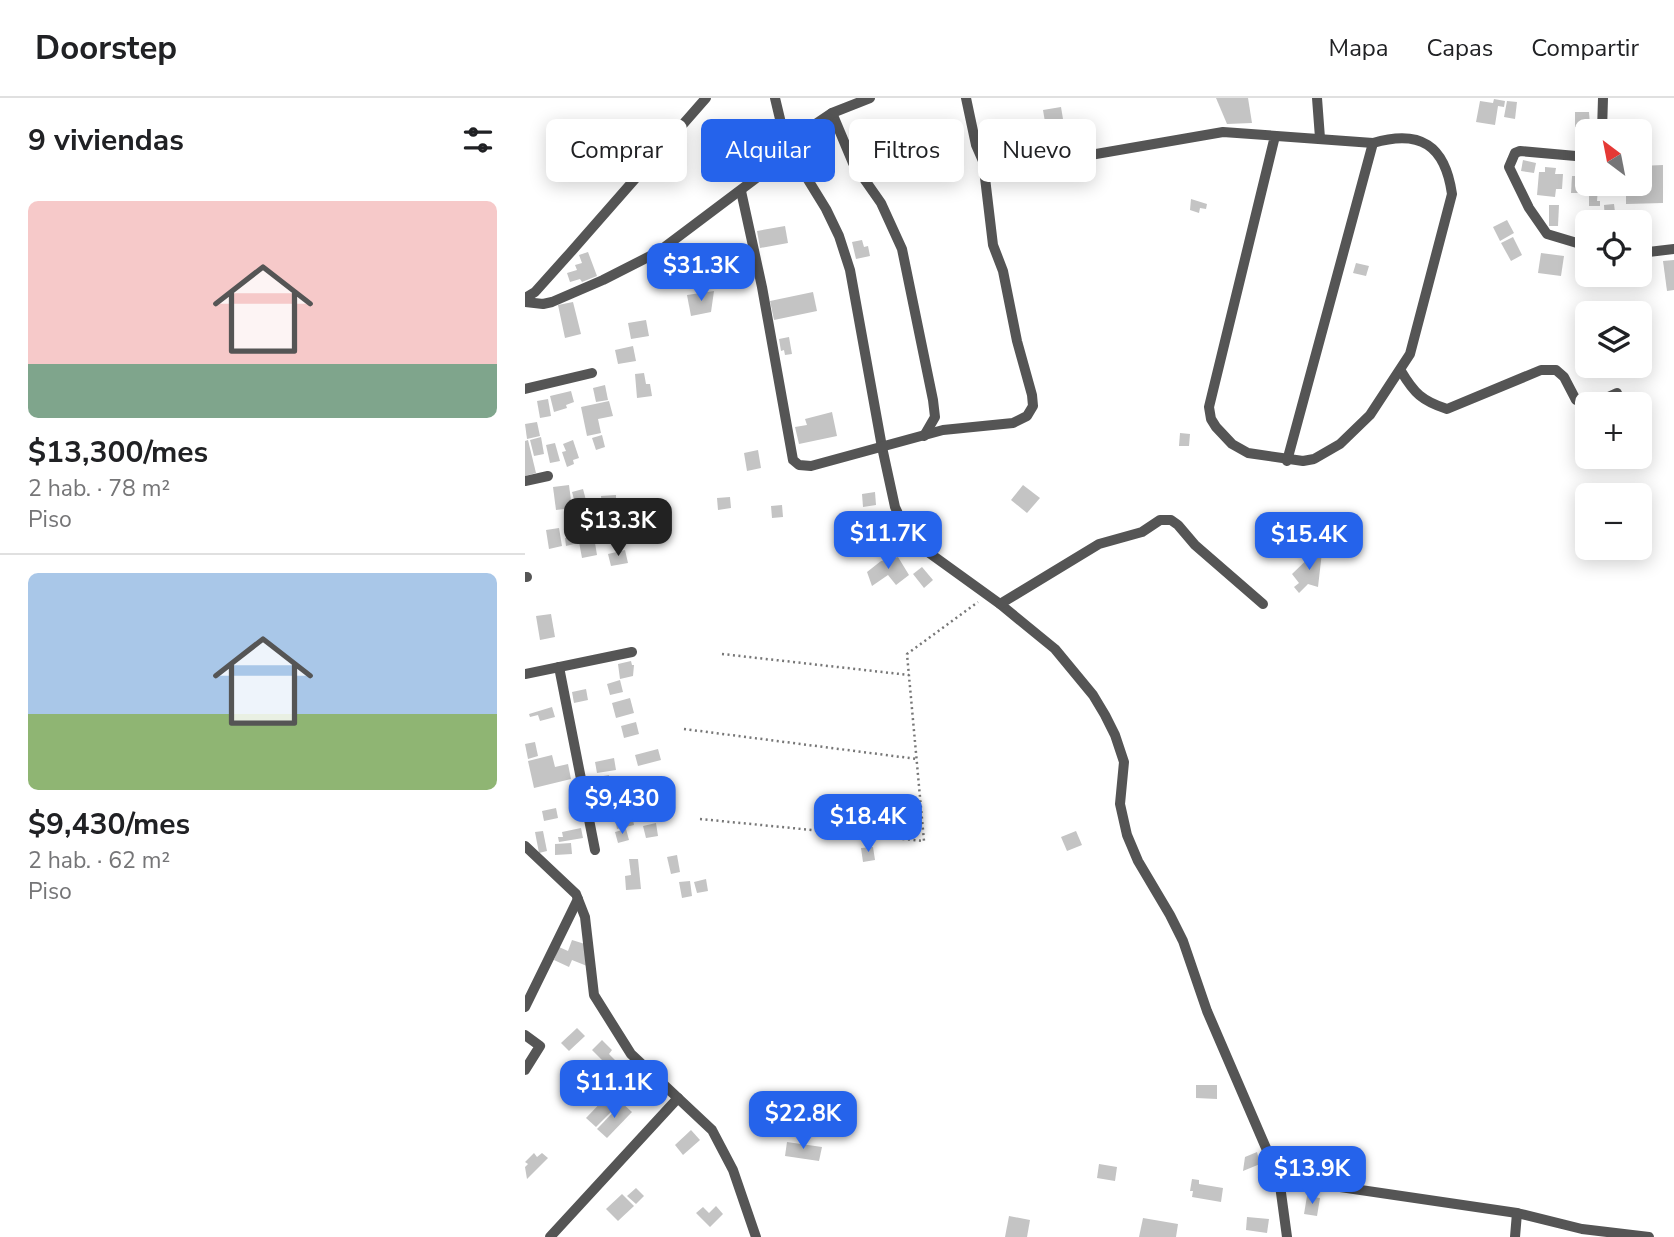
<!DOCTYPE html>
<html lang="es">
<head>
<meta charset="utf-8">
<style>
  :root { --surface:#fff; --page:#f6f6f6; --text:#202124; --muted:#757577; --line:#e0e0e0; --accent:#2563eb }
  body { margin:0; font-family:"Nunito Sans",sans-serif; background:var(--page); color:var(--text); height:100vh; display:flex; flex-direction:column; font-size:26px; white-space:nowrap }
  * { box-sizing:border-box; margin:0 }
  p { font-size:23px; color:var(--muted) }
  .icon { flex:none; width:38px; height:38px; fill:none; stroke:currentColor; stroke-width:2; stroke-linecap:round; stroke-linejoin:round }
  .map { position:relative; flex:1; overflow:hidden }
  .sheet { display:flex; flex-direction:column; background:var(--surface); width:525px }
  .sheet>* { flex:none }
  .banner { position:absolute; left:21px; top:21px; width:665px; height:63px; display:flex; gap:14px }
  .needle { width:46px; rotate:328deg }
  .fabs { position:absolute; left:1050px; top:21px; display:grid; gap:14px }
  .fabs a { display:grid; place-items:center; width:77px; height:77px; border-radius:10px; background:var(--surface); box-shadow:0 4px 18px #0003; font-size:35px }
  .price { position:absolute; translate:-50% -60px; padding:0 16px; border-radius:14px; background:var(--accent); color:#fff; font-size:23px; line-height:46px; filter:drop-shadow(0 2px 4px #0008) }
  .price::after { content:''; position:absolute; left:50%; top:42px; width:21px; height:16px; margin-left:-10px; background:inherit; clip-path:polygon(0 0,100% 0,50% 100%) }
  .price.current { background:#222; color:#fff }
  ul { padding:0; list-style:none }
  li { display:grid; align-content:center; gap:14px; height:371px; padding:0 28px }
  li+li { border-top:2px solid var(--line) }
  li span { display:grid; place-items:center; height:217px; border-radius:10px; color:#555 }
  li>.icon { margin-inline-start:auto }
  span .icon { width:126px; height:126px; fill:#fffc; stroke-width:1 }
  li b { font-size:30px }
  h2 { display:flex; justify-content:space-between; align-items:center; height:84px; padding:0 28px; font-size:30px }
  .tag { padding:0 24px; border-radius:10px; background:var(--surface); box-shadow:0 4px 18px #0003; font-size:24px; line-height:63px }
  .tag.current { background:var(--accent); color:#fff }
  header { display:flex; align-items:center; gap:42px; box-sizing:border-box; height:98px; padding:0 35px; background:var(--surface); border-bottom:2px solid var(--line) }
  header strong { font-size:33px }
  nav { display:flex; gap:38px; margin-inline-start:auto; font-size:24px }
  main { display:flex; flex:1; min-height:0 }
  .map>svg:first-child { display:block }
  .building { fill:#c4c4c4 }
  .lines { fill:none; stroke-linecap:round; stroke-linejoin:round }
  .path { stroke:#777; stroke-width:2.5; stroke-dasharray:2 3.5; stroke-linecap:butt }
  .minor { stroke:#555; stroke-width:10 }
</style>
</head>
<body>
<header>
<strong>Doorstep</strong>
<nav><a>Mapa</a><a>Capas</a><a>Compartir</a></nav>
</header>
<main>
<section class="sheet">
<h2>9 viviendas<svg class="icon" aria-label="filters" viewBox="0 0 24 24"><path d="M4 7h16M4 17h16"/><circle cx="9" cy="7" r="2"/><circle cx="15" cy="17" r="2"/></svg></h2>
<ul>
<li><span style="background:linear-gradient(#f6c9c9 75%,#7fa58c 0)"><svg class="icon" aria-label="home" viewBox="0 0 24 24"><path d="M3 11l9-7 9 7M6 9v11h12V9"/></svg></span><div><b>$13,300/mes</b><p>2 hab. · 78 m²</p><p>Piso</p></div></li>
<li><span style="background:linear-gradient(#a9c7e8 65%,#8fb573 0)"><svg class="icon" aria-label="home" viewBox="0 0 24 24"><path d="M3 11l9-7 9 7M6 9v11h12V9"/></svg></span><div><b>$9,430/mes</b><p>2 hab. · 62 m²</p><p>Piso</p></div></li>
</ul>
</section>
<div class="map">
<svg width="1149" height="1139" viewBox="0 0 1149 1139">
  <rect width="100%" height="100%" fill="#fff"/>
  <g class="building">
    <path d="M691,0H723L727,25L702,26Z"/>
    <path d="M969,1L980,3L979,9L973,8L970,27L951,24L955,3L968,5Z"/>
    <path d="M982,3L992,4L990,21L979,19Z"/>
    <path d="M536,9L539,27L521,30L518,12Z"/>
    <path d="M1050,14H1064L1065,28L1050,29Z"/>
    <path d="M998,62L1011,65L1009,75L996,73Z"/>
    <path d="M1138,67V105L1101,106V86H1115V68Z"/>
    <path d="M1020,69L1031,70L1030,76H1038L1037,91H1031L1030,99L1012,97L1014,74H1020Z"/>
    <path d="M1047,78H1060V95H1046Z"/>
    <path d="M1064,90H1073L1072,103H1075V108H1064Z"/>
    <path d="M666,101L682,106L681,111L675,110L674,115L665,112Z"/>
    <path d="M1089,106L1091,122L1080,123L1079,107Z"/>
    <path d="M1024,107H1034L1033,128H1024Z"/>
    <path d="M982,122L989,135L975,143L968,129Z"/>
    <path d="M260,128L263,145L235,150L232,133Z"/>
    <path d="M988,139L997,157L986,163L976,145Z"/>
    <path d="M337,142L339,149L343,148L345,158L331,161L327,144Z"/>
    <path d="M63,154L72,178L57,184L55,181L45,184L42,175L52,172L50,167L57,165L54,157Z"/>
    <path d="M1016,155L1039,158L1036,178L1013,175Z"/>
    <path d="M1149,162V192L1142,193L1138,163Z"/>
    <path d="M831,165L844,168L841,178L828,175Z"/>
    <path d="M189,193L186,214L166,218L162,197Z"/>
    <path d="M288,194L292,213L249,222L245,203Z"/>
    <path d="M48,204L56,236L40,240L33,207Z"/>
    <path d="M121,222L124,238L106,241L103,225Z"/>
    <path d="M264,239L267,256L260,257L259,252L256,253L254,241Z"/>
    <path d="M108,248L111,263L93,266L90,252Z"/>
    <path d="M119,275L121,286H125L127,298L112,300L110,276Z"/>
    <path d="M80,287L83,302L71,304L68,290Z"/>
    <path d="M46,293L49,304L41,307L42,310L29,314L25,298Z"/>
    <path d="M23,301L26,318L15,320L12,303Z"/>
    <path d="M84,303L88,318L73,321L76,335L62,338L56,309Z"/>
    <path d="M307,314L312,338L274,346L270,329L282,327L280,321Z"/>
    <path d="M12,324L15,338L2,341L0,326Z"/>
    <path d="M655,335L665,336L664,348H654Z"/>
    <path d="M77,337L80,349L71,352L67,340Z"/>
    <path d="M16,339L19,356L9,358L5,342Z"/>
    <path d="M3,342L11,375L0,378V343Z"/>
    <path d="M48,342L54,360L48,362L49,366L42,369L37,354L41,353L38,346Z"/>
    <path d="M30,345L35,363L25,365L21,347Z"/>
    <path d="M233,352L236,370L222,373L219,355Z"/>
    <path d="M44,387L47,410L31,412L28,389Z"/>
    <path d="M498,387L515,400L502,415L486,402Z"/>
    <path d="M58,391L62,406L51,409L47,394Z"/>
    <path d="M350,394L351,407L338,409L337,396Z"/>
    <path d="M91,397V410L77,411L76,398Z"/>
    <path d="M205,399L206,410L193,412L192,400Z"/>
    <path d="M257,407L258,419L247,420L246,408Z"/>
    <path d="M74,421L84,426L80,436L75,437L76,443L70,445L72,457L57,460L54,444L62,442L61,436L68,434Z"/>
    <path d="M34,430L37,448L24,451L21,432Z"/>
    <path d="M51,432L53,445L41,448L40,440L44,439L43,433Z"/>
    <path d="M793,451L797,454L793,489L783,486L774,495L769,489L774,485L767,476Z"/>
    <path d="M100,452L103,465L86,468L83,456Z"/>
    <path d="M373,459L384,477L371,487L363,477L347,488L342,474L356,463Z"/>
    <path d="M397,469L408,482L399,490L388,476Z"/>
    <path d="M26,516L30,539L15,542L11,518Z"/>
    <path d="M106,563L107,567H109L108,578L95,581L93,566Z"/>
    <path d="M95,582L98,594L85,597L82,586Z"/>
    <path d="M61,591L63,602L49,605L47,594Z"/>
    <path d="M105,600L109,615L91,620L87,605Z"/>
    <path d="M27,609L30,619L15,623L13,617L5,619L4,616Z"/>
    <path d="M111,624L114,636L99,640L96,628Z"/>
    <path d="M10,644L13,658L3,661L0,646Z"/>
    <path d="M133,651L136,662L113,668L110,657Z"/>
    <path d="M27,657L30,669L43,666L46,681L9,690L3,663Z"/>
    <path d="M89,660L91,672L72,675L70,664Z"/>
    <path d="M84,677L86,687L69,691L67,680Z"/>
    <path d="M86,688L87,694L73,698L75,706L70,707L67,696L73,694L72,691Z"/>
    <path d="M118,700L120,711L108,714L105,703Z"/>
    <path d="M31,710L33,720L19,723L17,713Z"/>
    <path d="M107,717L109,727L92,731L90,720Z"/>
    <path d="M131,725L133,738L121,740L118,728Z"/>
    <path d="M56,730L58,740L34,744L33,739H38L37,734Z"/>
    <path d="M101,731L104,742L93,745L90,734Z"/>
    <path d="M18,733L22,753L14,755L10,734Z"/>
    <path d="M551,733L557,747L542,753L536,739Z"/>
    <path d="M46,745L47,756L30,757V746Z"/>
    <path d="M348,749L350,762L338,764L336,750Z"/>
    <path d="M152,757L155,774L146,776L142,759Z"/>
    <path d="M104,761H113L116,791L101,792L100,778L106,777Z"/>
    <path d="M181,781L183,793L172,795L169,784Z"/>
    <path d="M165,783L167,798L157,800L154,784Z"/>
    <path d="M47,842L63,847L62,868L47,862L44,869L29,862L34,849L43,853Z"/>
    <path d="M52,930L60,938L44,953L36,945Z"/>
    <path d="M77,942L87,952L84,956L95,967L85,978L74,968L78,963L67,952Z"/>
    <path d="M104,963L112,972L97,987L88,977Z"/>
    <path d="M671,987H692V1001L671,1000Z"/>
    <path d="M85,995L95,1005L71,1029L61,1020Z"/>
    <path d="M97,1005L107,1014L82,1040L72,1031Z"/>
    <path d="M166,1032L175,1042L158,1057L150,1047Z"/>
    <path d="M262,1044L297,1049L294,1063L260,1058Z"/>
    <path d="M732,1054L735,1066L718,1073L720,1059Z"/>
    <path d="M9,1055L12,1059L17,1055L23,1060L2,1081L0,1069L3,1066L0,1064Z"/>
    <path d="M574,1066L592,1069L590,1083L572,1080Z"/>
    <path d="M667,1081L674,1082V1086L698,1090L696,1104L667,1099L668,1093H665Z"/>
    <path d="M111,1090L119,1098L111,1106L102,1098Z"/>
    <path d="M97,1096L109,1108L93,1123L81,1111Z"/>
    <path d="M782,1098L795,1100L792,1118L779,1116Z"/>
    <path d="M191,1108L198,1116L185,1129L171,1115L178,1109L184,1115Z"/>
    <path d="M484,1118L505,1122L502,1139H480Z"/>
    <path d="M722,1119L744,1121L742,1135L721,1132Z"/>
    <path d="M618,1120L653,1126L651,1139H614Z"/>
  </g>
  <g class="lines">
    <g class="path">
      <path d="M197,556L384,577"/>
      <path d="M159,631L392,661"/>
      <path d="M175,721L399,743L382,556L453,504"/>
    </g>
    <g class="minor">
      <path d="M250,0L261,46L301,111L314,138L325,172L357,349L370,409L376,422L396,449L475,506L530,551L568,597L580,617L590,637L599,664L595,706L602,737L613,763L645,817L658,843L682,913L754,1080L762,1139"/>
      <path d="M792,0L795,40"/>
      <path d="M307,15L328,65L356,105L377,151L408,302L410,319L399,338"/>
      <path d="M1077,33L1078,0"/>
      <path d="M1062,59L995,53L990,55L984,69L1004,110L1022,136L1062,148"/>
      <path d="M458,63L472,71L479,72L698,34L848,45C895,31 920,47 927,96L885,256L845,317L815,346L789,361L778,363L723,355L707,346L691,329L686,321L684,309L750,38"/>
      <path d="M216,93L237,189L268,362L274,367L286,368L418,332L488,325L502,318L508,308L507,297L492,243L478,173L468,147L458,63L451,47L441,0"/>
      <path d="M1115,155L1149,151"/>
      <path d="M0,200L10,194L45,155L181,0"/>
      <path d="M0,204L18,206L27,204L78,182L133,154L242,72L261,46L307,15L345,0"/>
      <path d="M876,273C889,295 897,303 922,311L1016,272H1031L1039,279L1051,302L1070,305L1092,295"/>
      <path d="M0,291L67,275"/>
      <path d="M762,363L848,45"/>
      <path d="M0,383L23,378"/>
      <path d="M0,479H2"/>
      <path d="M475,506L574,446L617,434L635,422H646L653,427L670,447L738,506"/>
      <path d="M34,569L70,752"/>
      <path d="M0,576L107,554"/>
      <path d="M0,748L51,796L60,819L69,897L106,956L187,1032L208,1072L231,1139"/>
      <path d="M0,909L53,801"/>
      <path d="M0,937L15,948L0,972"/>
      <path d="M754,1080L992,1115L1057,1131L1124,1139"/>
      <path d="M25,1139L153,1000"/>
      <path d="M990,1139L992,1115"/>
    </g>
  </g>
</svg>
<div class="fabs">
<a><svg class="needle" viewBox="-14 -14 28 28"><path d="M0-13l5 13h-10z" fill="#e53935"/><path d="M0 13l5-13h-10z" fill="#757577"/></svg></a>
<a><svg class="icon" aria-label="locate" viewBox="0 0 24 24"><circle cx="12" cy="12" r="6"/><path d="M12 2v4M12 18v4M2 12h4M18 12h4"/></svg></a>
<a><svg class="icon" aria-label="layers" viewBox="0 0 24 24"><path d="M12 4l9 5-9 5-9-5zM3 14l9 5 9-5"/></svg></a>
<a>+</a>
<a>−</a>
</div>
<b class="price" style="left:176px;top:205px">$31.3K</b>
<b class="price current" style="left:93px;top:460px">$13.3K</b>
<b class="price" style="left:363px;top:473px">$11.7K</b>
<b class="price" style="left:784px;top:474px">$15.4K</b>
<b class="price" style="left:97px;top:738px">$9,430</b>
<b class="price" style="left:343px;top:756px">$18.4K</b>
<b class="price" style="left:89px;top:1022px">$11.1K</b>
<b class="price" style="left:278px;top:1053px">$22.8K</b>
<b class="price" style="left:787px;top:1108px">$13.9K</b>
<div class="banner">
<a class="tag">Comprar</a>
<a class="tag current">Alquilar</a>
<a class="tag">Filtros</a>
<a class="tag">Nuevo</a>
</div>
</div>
</main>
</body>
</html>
